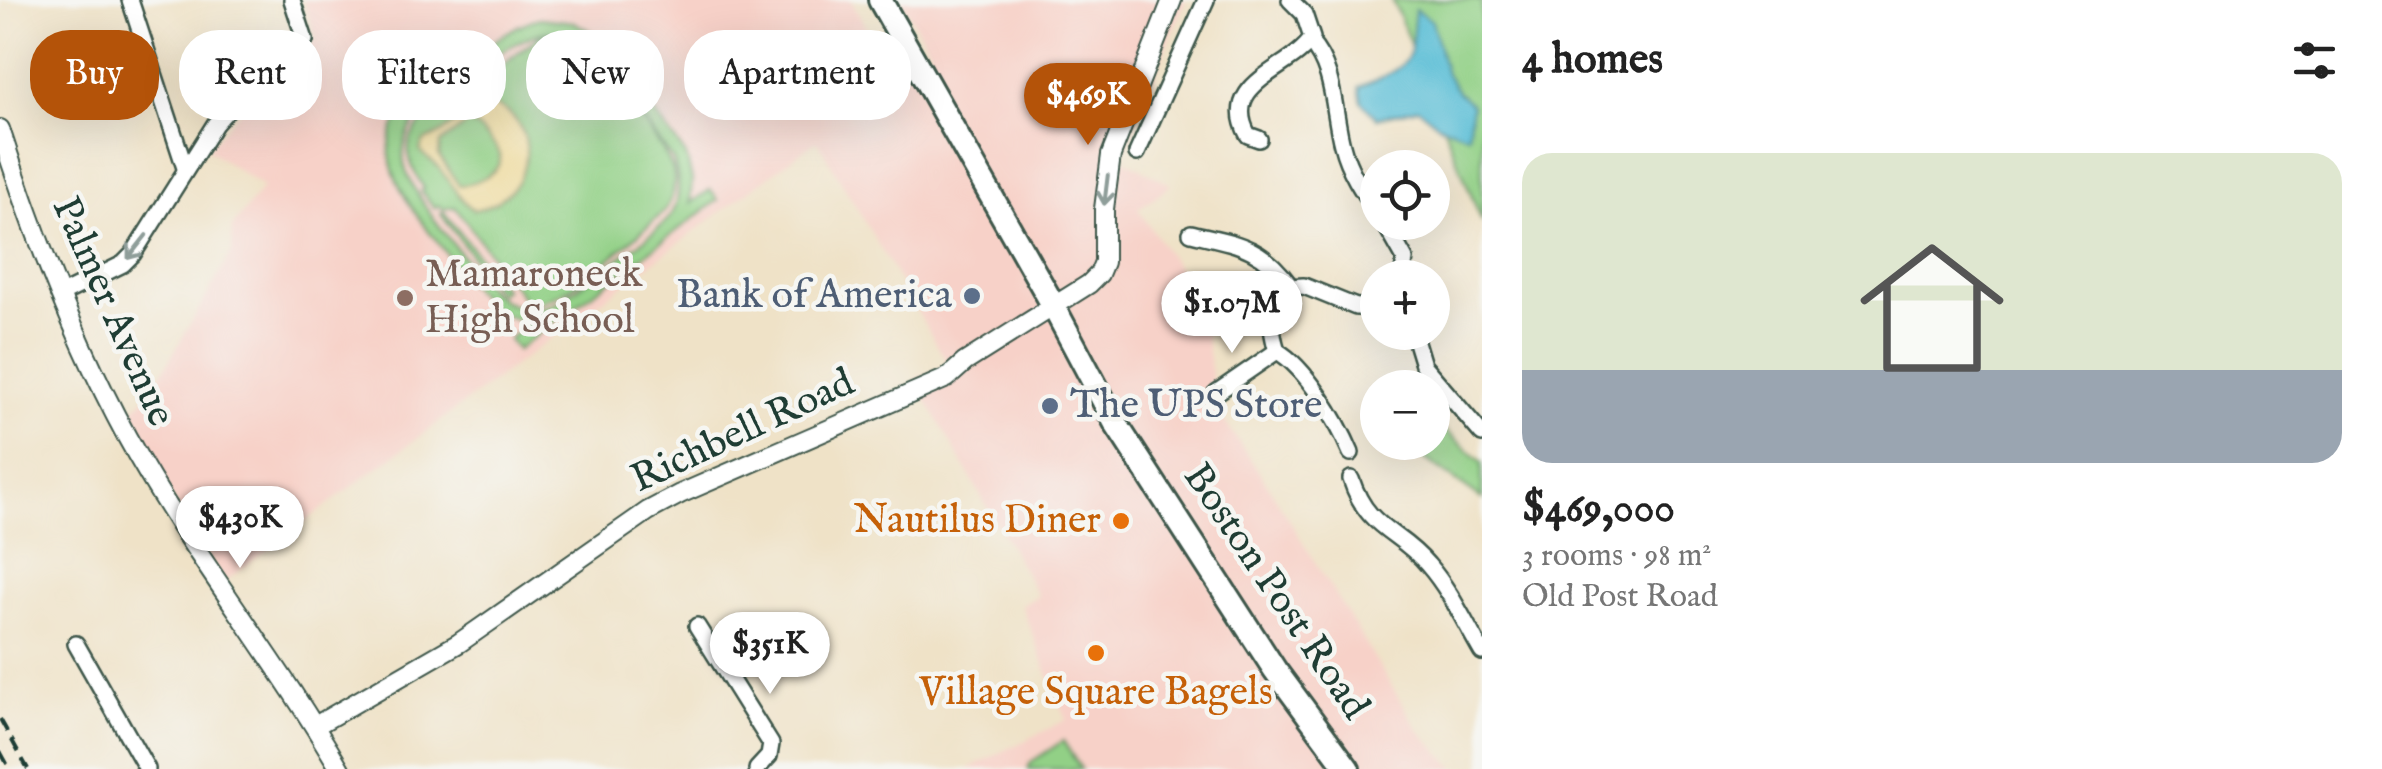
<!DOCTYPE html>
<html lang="en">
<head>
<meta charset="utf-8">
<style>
  :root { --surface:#fff; --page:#f2f2f2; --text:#222; --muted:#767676; --line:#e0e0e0; --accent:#b45309 }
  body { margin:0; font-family:"IM FELL English",serif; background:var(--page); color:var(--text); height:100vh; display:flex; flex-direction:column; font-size:38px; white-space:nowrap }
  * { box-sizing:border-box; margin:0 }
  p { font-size:32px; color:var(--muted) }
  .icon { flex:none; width:55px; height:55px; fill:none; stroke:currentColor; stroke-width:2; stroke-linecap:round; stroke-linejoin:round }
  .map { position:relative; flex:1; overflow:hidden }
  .drawer { display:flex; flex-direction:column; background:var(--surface); width:900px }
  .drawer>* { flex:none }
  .hud { position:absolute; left:30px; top:30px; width:950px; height:90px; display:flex; gap:20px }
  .controls { position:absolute; left:1360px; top:150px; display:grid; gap:20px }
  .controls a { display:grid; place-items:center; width:90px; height:90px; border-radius:50%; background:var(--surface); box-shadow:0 10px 40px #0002; font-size:50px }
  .price { position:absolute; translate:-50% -85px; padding:0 22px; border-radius:35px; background:#fff; color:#222; font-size:32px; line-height:65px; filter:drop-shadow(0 2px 5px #0008) }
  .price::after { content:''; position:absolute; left:50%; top:60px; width:30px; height:22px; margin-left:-15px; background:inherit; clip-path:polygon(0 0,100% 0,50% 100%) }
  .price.selected { background:var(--accent); color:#fff }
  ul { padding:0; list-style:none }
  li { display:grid; align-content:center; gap:20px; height:530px; padding:0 40px }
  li+li { border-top:2px solid var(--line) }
  li span { display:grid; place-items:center; height:310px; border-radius:30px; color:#555 }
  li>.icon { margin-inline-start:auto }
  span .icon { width:180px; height:180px; fill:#fffc; stroke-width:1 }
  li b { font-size:42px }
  h2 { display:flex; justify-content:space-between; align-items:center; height:120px; padding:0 40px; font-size:42px }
  .chip { padding:0 35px; border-radius:40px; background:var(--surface); box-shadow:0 10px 40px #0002; font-size:35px; line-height:90px }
  .chip.selected { background:var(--accent); color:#fff }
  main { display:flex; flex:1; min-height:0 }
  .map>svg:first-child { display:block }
  .built { fill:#f7d1c8 }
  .green { fill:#92d086; stroke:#58865d; stroke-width:2.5; fill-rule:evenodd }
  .sand { fill:#eeda9e; stroke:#868c69; stroke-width:2.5; fill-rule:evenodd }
  .water { fill:#58bdd6; stroke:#3c7d85; stroke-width:2.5 }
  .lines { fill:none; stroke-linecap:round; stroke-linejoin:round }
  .minor-casing { stroke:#3e564a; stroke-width:20 }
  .tertiary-casing { stroke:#3e564a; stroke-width:22 }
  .primary-casing { stroke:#3e564a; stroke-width:28 }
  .minor { stroke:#fff; stroke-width:15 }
  .tertiary { stroke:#fff; stroke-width:18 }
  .primary { stroke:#fff; stroke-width:22 }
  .rail { stroke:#1f3d34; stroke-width:4; stroke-dasharray:15 8; stroke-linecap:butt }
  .oneway { stroke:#8f9e9a }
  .service-dot { fill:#5c6f8a; stroke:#f6f6f2; stroke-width:4 }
  .education-dot { fill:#8d6e63; stroke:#f6f6f2; stroke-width:4 }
  .food-dot { fill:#e8710a; stroke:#f6f6f2; stroke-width:4 }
  .labels { text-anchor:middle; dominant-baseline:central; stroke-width:9; stroke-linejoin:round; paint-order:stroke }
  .education-label { font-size:40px; fill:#785e54; stroke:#f6f6f2; text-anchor:start }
  .service-label { font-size:40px; fill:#4e5e75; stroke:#f6f6f2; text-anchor:end }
  .street-label { font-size:40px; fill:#1f3d34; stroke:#f6f6f2 }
  .food-label { font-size:40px; fill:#c56008; stroke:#f6f6f2; text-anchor:end }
</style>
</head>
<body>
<main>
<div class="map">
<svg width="1482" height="769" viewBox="0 0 1482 769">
  <rect width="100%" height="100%" fill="#f6f6f2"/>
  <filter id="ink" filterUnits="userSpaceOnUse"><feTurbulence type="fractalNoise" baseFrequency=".01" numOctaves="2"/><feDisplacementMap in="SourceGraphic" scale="20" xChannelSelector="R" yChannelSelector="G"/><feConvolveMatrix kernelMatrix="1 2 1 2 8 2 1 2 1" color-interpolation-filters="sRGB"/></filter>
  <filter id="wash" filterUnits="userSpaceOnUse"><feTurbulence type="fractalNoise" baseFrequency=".0048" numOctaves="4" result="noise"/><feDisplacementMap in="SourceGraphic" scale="40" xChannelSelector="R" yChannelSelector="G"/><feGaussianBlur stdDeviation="2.25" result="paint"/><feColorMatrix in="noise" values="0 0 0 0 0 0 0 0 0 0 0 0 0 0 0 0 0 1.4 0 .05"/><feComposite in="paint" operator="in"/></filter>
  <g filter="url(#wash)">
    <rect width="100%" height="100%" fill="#efe2c7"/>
    <path class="built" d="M303,0H851L896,81L930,51L901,0H1186L1122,158L1171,185L1138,209L1201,303L1216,409L1262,476L1418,729L1456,769H968L1066,720L1021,605L1038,596L915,380L948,364L817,140L224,582L123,421L154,387L232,252V228L263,187L207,149L257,91L316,39Z"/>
    <g class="green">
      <path d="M1392,0H1482V222L1399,16Z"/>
      <path d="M540,18L574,22L595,34L686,155L692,180L690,203L710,190L718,200L517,350L509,339L530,322C490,318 472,288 449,257C420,217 361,160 406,109C419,94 439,83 455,71C482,52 507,26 540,18ZM555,31L576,37L594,53L673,160C679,177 681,197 672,214C663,230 579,286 559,301C534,314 509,308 489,290C468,262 409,194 404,163C401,143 409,127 422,112C457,87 512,32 555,31Z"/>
      <path d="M552,34C562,36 572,39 581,45C597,56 668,152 673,171C677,188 672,202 662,214C630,240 567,304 527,303L455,207L442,209L439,205L435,208L421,191L424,188C402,155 402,135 435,111L434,108L452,96H462L541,35Z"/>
      <path d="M444,212L504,289L498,293L441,214Z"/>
      <path d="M1436,423L1482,462V499L1403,443L1432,442L1433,425Z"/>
      <path d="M1063,741L1081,769H1028L1031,762Z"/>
    </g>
    <path class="sand" d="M492,104C548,124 531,201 474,210C458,199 450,180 437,166C431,159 425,159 420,150L424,141C449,134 465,109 492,104ZM468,123C478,126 481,130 488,138C493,144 501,151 500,160C499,174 471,185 459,185L439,156L440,144Z"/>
    <path class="water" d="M1415,9L1432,21L1446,74L1458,92L1472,105L1468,135L1439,125L1418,108L1377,118L1362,102L1359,87C1412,64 1410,66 1415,9Z"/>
  </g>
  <g filter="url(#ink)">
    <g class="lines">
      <g class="minor-casing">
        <g id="minor">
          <path d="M130,0L185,168"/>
          <path d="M1310,42C1335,69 1333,111 1342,145C1348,170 1363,192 1378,214"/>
          <path d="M1259,139L1248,135C1219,82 1292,70 1312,38L1304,14L1290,0"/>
          <path d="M1137,153L1206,0"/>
          <path d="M1384,222L1405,259L1402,278"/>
          <path d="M1191,233C1238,244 1262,246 1291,287"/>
          <path d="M60,295L123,264L133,254L215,124L245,90L305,40L292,0"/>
          <path d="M1413,332L1423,365L1482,434"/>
          <path d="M1277,351C1269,325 1265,285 1304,286L1356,307L1378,306"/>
          <path d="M1277,351C1306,367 1338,422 1351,453"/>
          <path d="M1216,393L1277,351"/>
          <path d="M1351,479C1368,531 1398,529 1428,565C1450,590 1465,623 1482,652"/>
          <path d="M697,626L771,744L769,756L757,769"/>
          <path d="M76,644L147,769"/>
        </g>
      </g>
      <g class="tertiary-casing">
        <g id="tertiary">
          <path d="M0,129C34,235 74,339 127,437C190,552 274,655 340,769"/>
          <path d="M315,726L459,643L648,511L680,494L947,378L965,362L1089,284L1099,274L1104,262V209L1111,155L1172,0"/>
        </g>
      </g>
      <g class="primary-casing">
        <path id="primary" d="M880,0L1048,296L1116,424L1275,670L1348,769"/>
      </g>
      <use href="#minor" class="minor"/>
      <use href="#tertiary" class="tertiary"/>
      <use href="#primary" class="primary"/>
      <g class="rail">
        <path d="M0,719L28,769"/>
        <path d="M0,751L10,769"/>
      </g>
    </g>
    <defs><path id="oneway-shaft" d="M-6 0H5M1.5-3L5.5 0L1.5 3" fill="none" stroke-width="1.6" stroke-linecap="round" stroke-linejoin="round" transform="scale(2.5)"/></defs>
    <g class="oneway">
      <use href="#oneway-shaft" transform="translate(1106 190) rotate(97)"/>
      <use href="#oneway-shaft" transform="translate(137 247) rotate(128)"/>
    </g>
  </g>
  <g class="service-dot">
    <circle cx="972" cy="296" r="10"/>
    <circle cx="1050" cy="406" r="10"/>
  </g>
  <circle class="education-dot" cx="405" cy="298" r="10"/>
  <g class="food-dot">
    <circle cx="1121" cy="521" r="10"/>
    <circle cx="1096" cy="653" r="10"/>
  </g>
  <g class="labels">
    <g class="education-label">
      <text x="425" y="275">Mamaroneck<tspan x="425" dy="46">High School</tspan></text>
    </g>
    <g class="service-label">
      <text x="952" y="296">Bank of America</text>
      <text x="1070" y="406" text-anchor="start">The UPS Store</text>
    </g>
    <g class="street-label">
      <text transform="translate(112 312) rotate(66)">Palmer Avenue</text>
      <text transform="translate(743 432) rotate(-25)">Richbell Road</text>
      <text transform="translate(1275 592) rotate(56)">Boston Post Road</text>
    </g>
    <g class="food-label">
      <text x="1101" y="521">Nautilus Diner</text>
      <text x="1096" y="693" text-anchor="middle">Village Square Bagels</text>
    </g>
  </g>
</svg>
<div class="controls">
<a><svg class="icon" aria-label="locate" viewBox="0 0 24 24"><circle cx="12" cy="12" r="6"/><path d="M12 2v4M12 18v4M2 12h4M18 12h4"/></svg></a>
<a>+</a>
<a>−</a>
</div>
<b class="price selected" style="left:1088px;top:148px">$469K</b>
<b class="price" style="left:1232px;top:356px">$1.07M</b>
<b class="price" style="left:240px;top:571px">$430K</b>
<b class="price" style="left:770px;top:697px">$351K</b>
<div class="hud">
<a class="chip selected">Buy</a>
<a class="chip">Rent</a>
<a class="chip">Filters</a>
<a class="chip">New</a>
<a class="chip">Apartment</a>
</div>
</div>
<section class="drawer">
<h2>4 homes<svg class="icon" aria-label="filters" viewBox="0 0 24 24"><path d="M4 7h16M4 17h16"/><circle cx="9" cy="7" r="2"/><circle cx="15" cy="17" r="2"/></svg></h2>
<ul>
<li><span style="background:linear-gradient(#dfe7d0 70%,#9aa5b1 0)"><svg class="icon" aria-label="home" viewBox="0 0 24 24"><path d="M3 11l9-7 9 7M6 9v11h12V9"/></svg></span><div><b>$469,000</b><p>3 rooms · 98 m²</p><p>Old Post Road</p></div></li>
</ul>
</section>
</main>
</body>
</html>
